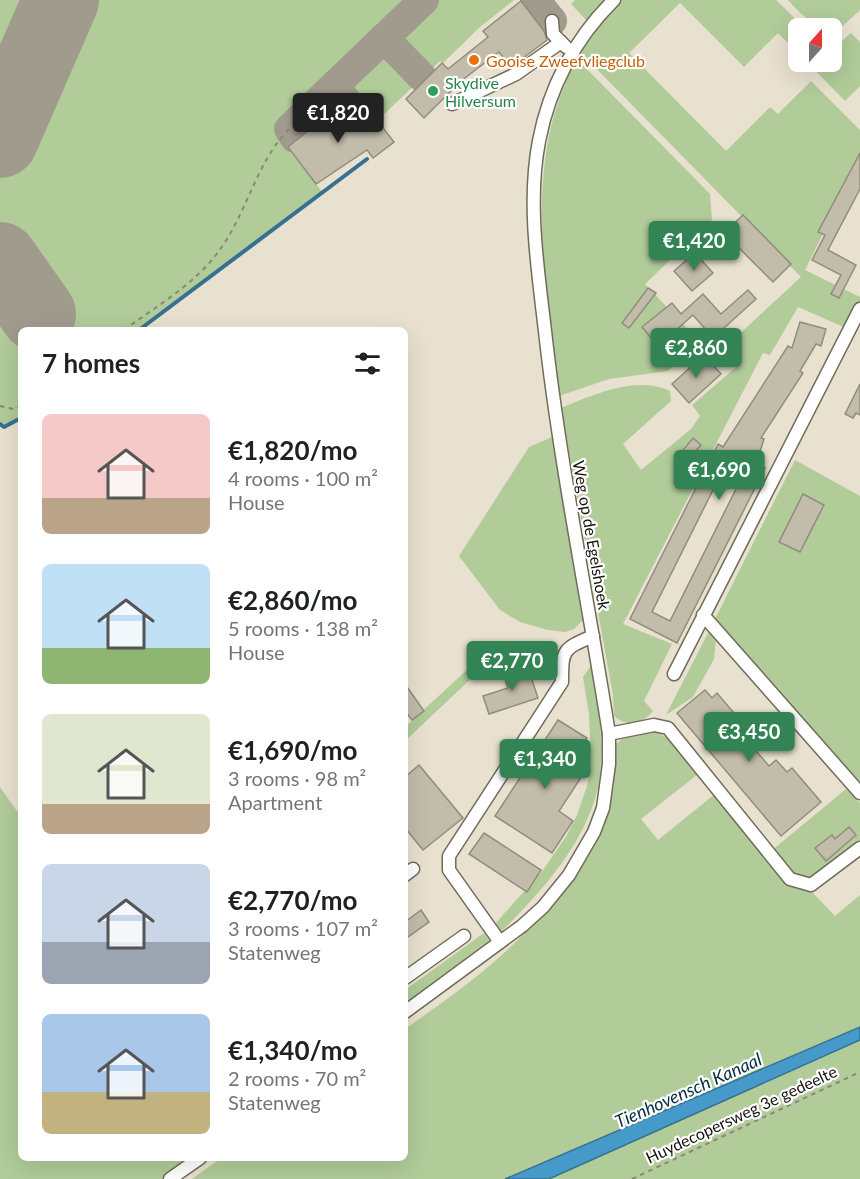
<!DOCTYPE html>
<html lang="en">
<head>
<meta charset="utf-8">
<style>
  :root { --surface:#fff; --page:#f2f2f2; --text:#202124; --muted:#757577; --accent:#338455 }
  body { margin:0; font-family:Lato,sans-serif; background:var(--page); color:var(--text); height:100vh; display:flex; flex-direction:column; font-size:22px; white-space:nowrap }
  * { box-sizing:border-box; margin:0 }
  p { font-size:20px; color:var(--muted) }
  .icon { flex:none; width:33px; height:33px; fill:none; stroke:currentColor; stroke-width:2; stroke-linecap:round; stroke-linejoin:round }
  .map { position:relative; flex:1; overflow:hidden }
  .details { position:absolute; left:18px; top:327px; width:390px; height:834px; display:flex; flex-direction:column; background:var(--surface); border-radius:9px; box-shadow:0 6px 24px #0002 }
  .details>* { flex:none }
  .needle { width:39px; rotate:21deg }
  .tools { position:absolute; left:788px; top:18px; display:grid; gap:12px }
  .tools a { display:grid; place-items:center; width:54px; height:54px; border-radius:9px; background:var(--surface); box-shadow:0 6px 24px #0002; font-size:30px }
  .price { position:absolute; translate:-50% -51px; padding:0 14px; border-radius:6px; background:var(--accent); color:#fff; font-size:20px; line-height:39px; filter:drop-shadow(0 2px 3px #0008) }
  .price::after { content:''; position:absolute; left:50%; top:36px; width:18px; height:14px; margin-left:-9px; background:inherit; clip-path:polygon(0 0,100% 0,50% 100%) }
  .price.active { background:#222; color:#fff }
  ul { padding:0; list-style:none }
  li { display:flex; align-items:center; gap:18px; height:150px; padding:0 24px }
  li span { display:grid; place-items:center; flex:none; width:168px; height:120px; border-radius:9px; color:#555 }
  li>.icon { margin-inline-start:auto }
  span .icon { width:72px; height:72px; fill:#fffc; stroke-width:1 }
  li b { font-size:26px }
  h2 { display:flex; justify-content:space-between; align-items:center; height:72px; padding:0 24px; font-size:26px }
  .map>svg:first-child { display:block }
  .green { fill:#b1cb99 }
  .water { fill:#459aca; stroke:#367191; stroke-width:1.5 }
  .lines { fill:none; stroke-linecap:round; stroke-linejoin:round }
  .stream { stroke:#367191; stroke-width:4 }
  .taxiway { stroke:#a09b8d; stroke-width:30 }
  .runway { stroke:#a09b8d; stroke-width:76 }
  .building { fill:#c2bcab; stroke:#928c7c; stroke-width:1.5; fill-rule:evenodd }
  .minor-casing { stroke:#716b5b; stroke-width:15 }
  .path { stroke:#8b8679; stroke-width:2; stroke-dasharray:4.5 4.5; stroke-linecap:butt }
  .minor { stroke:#fff; stroke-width:12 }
  .food-dot { fill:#e8710a; stroke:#fff; stroke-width:2 }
  .leisure-dot { fill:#2e9e5b; stroke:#fff; stroke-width:2 }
  .labels { text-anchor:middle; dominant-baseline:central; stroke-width:4.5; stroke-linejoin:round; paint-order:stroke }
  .food-label { font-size:16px; fill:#c56008; stroke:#fff; text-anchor:start }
  .leisure-label { font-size:16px; fill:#27864d; stroke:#fff; text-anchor:start }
  .street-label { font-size:16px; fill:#14120c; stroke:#fff }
  .water-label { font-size:18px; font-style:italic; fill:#072e42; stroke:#fff }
</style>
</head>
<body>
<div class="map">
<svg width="860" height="1179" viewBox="0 0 860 1179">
  <rect width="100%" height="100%" fill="#e8e1cf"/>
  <g class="green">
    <path d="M0,0H514L480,27L443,63L440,61L379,119L342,71L277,133L323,193L139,330H21V418L4,427L0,424Z"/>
    <path d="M575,0H608L587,21L571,4Z"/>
    <path d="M622,0H776L805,28H798V53L778,33L744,67L680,3L629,53L726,151L770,107L778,114L811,81L860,130V160L805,270L860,297V302L846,328L798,307L770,355L763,353L623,624L672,644L644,701L653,711C642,724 628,728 614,716L613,695L561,408C593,395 636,375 670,391L671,401L623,444L641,470L691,429L700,416L692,405L735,368L721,351L801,277L579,51L607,14Z"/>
    <path d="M788,0H860V10L833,35L831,28C813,28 799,12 788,0Z"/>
    <path d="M851,33L860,42V86L845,101L807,62H831V44L836,46Z"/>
    <path d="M576,58L710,194L712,220L645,284L699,341L668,371L609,379L559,396C547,318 533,214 549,136C554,109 565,84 576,58Z"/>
    <path d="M552,437L583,620L574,629L565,632L548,630L520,622L500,610L459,556L529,447Z"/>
    <path d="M795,460L860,496V784L715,619Z"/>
    <path d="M709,631L716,639L714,659L693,697L666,715Z"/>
    <path d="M480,658L476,674L405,741V727Z"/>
    <path d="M592,664C597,697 603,730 601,764C598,831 545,888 500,933L494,925L543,870L567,835L577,815L587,786L591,765L589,714L583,677Z"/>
    <path d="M655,732L668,738L698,774L641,819L658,840L715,794L779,870L809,889L835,916L860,895V1027L505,1179H192L221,1158H405V1029C450,997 496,965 533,924C547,909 558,889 570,871C601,826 617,803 615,745L622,739Z"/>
    <path d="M0,787L21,817V1158H194L166,1179H0Z"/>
    <path d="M846,789L860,803V840L813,878C794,884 783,864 771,851Z"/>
    <path d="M484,933L490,941L407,1005L405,990Z"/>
    <path d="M860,1040V1179H549Z"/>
  </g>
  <path class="water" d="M860,1027V1040L549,1179H505Z"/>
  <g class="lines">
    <g class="stream">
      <path d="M139,330L367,159"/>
      <path d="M0,424L4,427L21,418"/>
    </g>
    <g class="taxiway">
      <path d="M535,0L552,21"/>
      <path d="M384,38L422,77"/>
      <path d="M335,86L357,115"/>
      <path d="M295,138L289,129L424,0"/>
    </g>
    <g class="runway">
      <path d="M0,140L61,0"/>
      <path d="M0,260L38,314"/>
    </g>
  </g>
  <g class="building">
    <path d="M521,1L544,31L547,40L511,67L499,52L461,81L424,118L406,99L442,63L448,69L488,37L483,31Z"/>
    <path d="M334,110L348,128L370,111L394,142L373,158L367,150L316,184L288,147Z"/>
    <path d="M860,153V189L828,250L856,265L839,298L831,294L841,275L812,260L825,235L818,232Z"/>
    <path d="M743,215L791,264L773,282L724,233Z"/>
    <path d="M695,253L713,273L692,291L674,271Z"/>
    <path d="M648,288L656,293L629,328L622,323Z"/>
    <path d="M748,290L756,299L713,338L693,315L658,346L642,327L672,303L681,314L703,294L721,314Z"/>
    <path d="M800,322L826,329L821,346L816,344L800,371L803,373L761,438L764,439L756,464L765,468L677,643L630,619L718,444L723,447L788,346L792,348ZM725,466L743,475L670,621L652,612Z"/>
    <path d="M704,355L721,374L689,403L672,384Z"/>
    <path d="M860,384V415L856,413L853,418L845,414Z"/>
    <path d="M693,438L701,445L688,460L680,454Z"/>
    <path d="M803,494L824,505L800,552L779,542Z"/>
    <path d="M528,668L538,698L489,714L483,696L508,688L504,676Z"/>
    <path d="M405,684L424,711L412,720L405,711Z"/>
    <path d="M705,690L712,698L717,693L750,732L744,737L769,766L776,760L787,772L792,768L821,802L781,836L677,713Z"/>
    <path d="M558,720L587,738L568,766L582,776L559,811L573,821L552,853L495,816Z"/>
    <path d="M419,765L463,818L423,850L405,828V777Z"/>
    <path d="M849,827L856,835L826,861L815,848L832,835L835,839Z"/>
    <path d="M484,833L541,870L527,892L469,854Z"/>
    <path d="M421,910L429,922L405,939V922Z"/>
  </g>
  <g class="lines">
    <g class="minor-casing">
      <g id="minor">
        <path d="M552,21L553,34L566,47"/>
        <path d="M452,104L516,74L561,42"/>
        <path d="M703,615L860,793"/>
        <path d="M674,674L860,309"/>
        <path d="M609,734L654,725L668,728L790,879L811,885L860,848"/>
        <path d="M405,875L413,869"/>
        <path d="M500,942L449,870V856L562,682C562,649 563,649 593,636"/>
        <path d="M405,978L464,936"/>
        <path d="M405,1012L522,926L543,907L569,875L594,832L603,808L609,764V734C588,599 560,466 545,331C538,270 527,203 539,141C549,88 575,38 614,0"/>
        <path d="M170,1179L200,1158"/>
      </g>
    </g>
    <g class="path">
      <path d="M124,330C158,305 197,283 221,248C248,210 256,163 289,129"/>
      <path d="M0,406L13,409L21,406"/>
      <path d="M632,1179L860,1072"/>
    </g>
    <use href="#minor" class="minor"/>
  </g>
  <circle class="food-dot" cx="474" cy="60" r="6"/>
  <circle class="leisure-dot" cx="433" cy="91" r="6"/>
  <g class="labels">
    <g class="food-label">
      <text x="486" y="60">Gooise Zweefvliegclub</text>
    </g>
    <g class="leisure-label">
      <text x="445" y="82">Skydive<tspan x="445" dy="18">Hilversum</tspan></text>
    </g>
    <g class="street-label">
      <text transform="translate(592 535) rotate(80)">Weg op de Egelshoek</text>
      <text transform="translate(741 1114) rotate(-25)">Huydecopersweg 3e gedeelte</text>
    </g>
    <g class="water-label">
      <text transform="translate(688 1090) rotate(-24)">Tienhovensch Kanaal</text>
    </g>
  </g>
</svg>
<div class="tools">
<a><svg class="needle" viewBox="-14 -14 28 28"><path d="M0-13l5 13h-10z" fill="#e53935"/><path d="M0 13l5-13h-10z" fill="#757577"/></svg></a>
</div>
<b class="price active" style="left:338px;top:144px">€1,820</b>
<b class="price" style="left:694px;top:272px">€1,420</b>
<b class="price" style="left:696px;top:379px">€2,860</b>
<b class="price" style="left:719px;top:501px">€1,690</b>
<b class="price" style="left:512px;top:692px">€2,770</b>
<b class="price" style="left:749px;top:763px">€3,450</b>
<b class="price" style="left:545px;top:790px">€1,340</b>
<section class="details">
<h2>7 homes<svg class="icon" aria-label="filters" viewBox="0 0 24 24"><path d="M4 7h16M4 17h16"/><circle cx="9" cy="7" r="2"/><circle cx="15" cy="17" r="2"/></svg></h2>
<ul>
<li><span style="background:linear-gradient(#f6c9c9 70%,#b9a48a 0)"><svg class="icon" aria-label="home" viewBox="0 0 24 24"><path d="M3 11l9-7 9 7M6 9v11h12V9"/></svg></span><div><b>€1,820/mo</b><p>4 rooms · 100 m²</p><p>House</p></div></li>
<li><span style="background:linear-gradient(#bfe0f5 70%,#8fb573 0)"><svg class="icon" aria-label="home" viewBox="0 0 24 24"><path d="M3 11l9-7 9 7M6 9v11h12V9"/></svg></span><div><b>€2,860/mo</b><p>5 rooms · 138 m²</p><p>House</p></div></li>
<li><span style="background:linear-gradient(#dfe7d0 75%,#b9a48a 0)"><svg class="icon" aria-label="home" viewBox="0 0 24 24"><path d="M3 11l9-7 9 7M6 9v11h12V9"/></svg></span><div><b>€1,690/mo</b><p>3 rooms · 98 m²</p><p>Apartment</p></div></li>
<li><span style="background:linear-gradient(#c9d6e8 65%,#9aa5b1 0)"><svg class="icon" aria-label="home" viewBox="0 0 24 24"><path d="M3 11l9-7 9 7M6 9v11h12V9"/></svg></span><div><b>€2,770/mo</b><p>3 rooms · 107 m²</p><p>Statenweg</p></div></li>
<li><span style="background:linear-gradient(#a9c7e8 65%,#c2b280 0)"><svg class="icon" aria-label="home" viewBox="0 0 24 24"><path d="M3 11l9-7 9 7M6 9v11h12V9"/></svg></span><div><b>€1,340/mo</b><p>2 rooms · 70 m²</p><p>Statenweg</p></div></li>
</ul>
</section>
</div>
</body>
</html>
